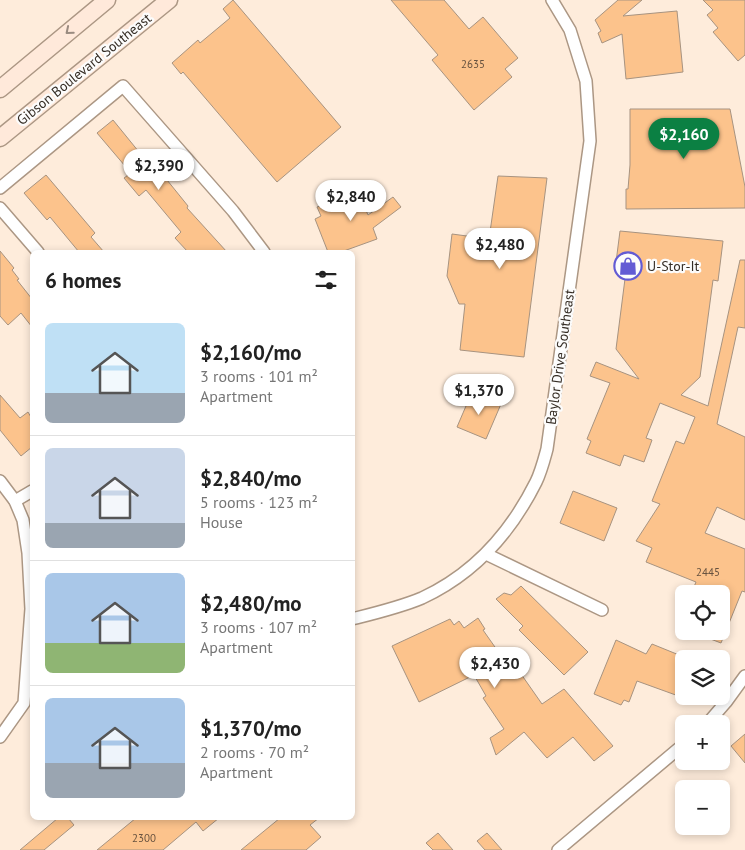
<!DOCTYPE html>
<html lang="en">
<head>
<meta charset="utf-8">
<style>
  :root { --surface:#fff; --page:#f6f6f6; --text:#222; --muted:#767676; --line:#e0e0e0; --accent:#0b8043 }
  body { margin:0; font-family:"PT Sans",sans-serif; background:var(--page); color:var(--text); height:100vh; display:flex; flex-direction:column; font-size:19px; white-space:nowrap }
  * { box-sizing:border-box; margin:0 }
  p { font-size:16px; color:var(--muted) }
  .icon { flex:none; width:28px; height:28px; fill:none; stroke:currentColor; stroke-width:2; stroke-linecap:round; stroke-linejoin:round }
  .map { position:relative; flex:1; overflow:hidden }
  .details { position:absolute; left:30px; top:250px; width:325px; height:570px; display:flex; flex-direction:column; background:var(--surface); border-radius:8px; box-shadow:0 2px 8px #0003 }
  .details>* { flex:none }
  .buttons { position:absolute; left:675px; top:585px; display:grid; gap:10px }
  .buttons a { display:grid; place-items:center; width:55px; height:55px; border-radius:8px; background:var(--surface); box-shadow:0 2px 8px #0003; font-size:25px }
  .price { position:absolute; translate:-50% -42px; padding:0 11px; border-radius:18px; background:#fff; color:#222; font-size:16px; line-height:32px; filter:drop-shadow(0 1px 2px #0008) }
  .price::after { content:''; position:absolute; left:50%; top:30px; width:15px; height:11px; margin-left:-8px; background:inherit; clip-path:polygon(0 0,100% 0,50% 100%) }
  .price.active { background:var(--accent); color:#fff }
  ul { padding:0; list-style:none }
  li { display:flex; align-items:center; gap:15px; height:125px; padding:0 15px }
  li+li { border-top:1px solid var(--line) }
  li span { display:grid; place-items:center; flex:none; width:140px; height:100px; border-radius:8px; color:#555 }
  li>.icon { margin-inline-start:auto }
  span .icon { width:60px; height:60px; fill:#fffc; stroke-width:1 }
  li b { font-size:21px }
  h2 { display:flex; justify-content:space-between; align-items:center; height:60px; padding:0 15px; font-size:21px }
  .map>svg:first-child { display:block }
  .building { fill:#fcc38c; stroke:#a79380 }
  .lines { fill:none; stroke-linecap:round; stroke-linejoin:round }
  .minor-casing { stroke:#ac9784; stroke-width:14 }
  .secondary-casing { stroke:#ac9784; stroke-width:19 }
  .minor { stroke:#fff; stroke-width:11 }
  .secondary { stroke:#ffe9da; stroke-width:16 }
  .oneway { stroke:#9a8b80 }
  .labels { text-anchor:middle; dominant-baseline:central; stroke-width:4.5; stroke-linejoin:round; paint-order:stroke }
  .number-label { font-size:11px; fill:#67523f }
  .street-label { font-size:14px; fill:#352d25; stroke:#fcfcfc }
  .poi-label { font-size:14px; fill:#352d25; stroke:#fcfcfc; text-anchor:start }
</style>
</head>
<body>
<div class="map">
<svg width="745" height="850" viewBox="0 0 745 850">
  <rect width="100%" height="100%" fill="#feecdb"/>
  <g class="building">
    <path d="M233,0L341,127L277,182L183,72L181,74L172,63L198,40L200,43L230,18L223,9Z"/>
    <path d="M391,0H444L469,29L483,17L518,58L505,69L512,77L474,110L432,60L438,55Z"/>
    <path d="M618,0H642L623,16L677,11L683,72L626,79L622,34L602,43L598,33L601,31L595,20Z"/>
    <path d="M703,0H745V55L738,61L713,32L718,28L707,15L713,10Z"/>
    <path d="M630,109H730L745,187V208L626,209V189H628L630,165Z"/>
    <path d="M113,120L139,152L142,149L188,206L187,208L227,252H188L175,238L181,232L146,190L139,196L124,178L131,173L97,133Z"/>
    <path d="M46,175L95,233L91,237L104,252H79L50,217L47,220L24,193Z"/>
    <path d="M498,176L547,178L524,357L460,350L465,304H459L447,276L452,234L489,239Z"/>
    <path d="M355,192L363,203L368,215L393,197L401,207L373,228L377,239L341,252H328L315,219L321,216L317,207Z"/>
    <path d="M620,231L723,241L718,281L713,280L700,377L681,395L708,406L740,260H745V328L738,327L717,424L745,437V520L717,507L705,533L745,549V592L742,591L721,643L692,632L721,631V594H691L696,582L646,562L652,548L636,541L660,504L652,501L676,441L684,444L695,417L660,403L646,438L652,440L644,462L624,455L620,466L586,453L591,441L587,439L610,383L590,376L596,362L639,379L616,349L626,271L615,270Z"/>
    <path d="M0,251L14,268L12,270L19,279L17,280L32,299V327L21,313L8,325L0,316Z"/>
    <path d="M472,392L501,404L486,439L457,427Z"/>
    <path d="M0,395L20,418L28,412L32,419V447L21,456L0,430Z"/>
    <path d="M573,491L617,508L604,541L560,523Z"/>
    <path d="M521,586L588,652L564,675L519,630L523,626L496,599L504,593L511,595Z"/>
    <path d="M478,618L485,629L483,630L516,677L521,674L542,704L564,689L613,746L594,761L573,737L547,758L524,732L496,755L490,738L504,729L483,698L486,696L474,675L419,702L392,646L450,619L454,625L459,621L464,628Z"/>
    <path d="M616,640L646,654L652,644L684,657V698L637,681L629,702L624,700L621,705L594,694Z"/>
    <path d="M745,734V763L731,746Z"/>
    <path d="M58,818H68L74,825L44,850H20Z"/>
    <path d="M136,818H219L203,831L196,822L163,850H97Z"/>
    <path d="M280,818H319L310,825L321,837L306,850H241Z"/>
    <path d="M438,833L453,850H433L426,843Z"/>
    <path d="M487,833L502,850H485L477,841Z"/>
  </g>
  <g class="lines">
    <g class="minor-casing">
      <g id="minor">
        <path d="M0,188L123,86L233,211L264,252"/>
        <path d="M0,208L38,252"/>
        <path d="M0,481L15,501L23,520L28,553L31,609L24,703L0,737"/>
        <path d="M15,501L32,491"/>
        <path d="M486,554L602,610"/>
        <path d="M352,619C376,613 401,607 422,598C474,574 511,532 536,482C541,472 544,460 547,449L590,141L586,81L570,30L552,0"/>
        <path d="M707,724L726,702L745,676"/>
        <path d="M558,850L684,744"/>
      </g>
    </g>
    <g class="secondary-casing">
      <g id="secondary">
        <path d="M0,89L107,0"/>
        <path d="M0,138L169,0"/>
      </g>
    </g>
    <use href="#minor" class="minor"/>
    <use href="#secondary" class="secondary"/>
  </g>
  <defs><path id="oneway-chevron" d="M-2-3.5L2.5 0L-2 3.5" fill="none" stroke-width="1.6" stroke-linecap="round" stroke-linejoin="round" transform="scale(1.25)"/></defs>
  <use class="oneway" href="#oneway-chevron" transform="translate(69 31) rotate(140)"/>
  <defs>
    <g id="shop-ring" transform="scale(1.4375)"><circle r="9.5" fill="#fcfcfc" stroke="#635bd4" stroke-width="1.5"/><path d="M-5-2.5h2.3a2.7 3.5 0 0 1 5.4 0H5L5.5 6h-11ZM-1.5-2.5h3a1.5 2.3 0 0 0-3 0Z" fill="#635bd4"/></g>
  </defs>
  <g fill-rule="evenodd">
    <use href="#shop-ring" x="628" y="266"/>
  </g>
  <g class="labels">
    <g class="number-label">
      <text x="473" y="64">2635</text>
      <text x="708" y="572">2445</text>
      <text x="144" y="838">2300</text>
    </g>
    <g class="street-label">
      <text transform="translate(84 69) rotate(-39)">Gibson Boulevard Southeast</text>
      <text transform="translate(560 357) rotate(-82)">Baylor Drive Southeast</text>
    </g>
    <g class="poi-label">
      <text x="647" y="266">U-Stor-It</text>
    </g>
  </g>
</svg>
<div class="buttons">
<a><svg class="icon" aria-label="locate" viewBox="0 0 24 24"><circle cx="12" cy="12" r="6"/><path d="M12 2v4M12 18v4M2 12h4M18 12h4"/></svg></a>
<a><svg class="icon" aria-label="layers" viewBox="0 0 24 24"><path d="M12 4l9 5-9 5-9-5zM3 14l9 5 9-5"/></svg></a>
<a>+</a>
<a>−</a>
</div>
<b class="price active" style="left:684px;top:160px">$2,160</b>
<b class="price" style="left:159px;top:191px">$2,390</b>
<b class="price" style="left:351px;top:222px">$2,840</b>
<b class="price" style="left:500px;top:270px">$2,480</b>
<b class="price" style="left:479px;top:416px">$1,370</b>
<b class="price" style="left:495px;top:689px">$2,430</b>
<section class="details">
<h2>6 homes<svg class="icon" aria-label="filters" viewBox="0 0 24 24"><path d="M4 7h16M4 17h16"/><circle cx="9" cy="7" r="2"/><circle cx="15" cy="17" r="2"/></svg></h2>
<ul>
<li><span style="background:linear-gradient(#bfe0f5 70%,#9aa5b1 0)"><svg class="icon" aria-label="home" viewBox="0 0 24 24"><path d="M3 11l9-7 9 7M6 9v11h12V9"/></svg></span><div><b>$2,160/mo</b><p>3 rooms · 101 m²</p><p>Apartment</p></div></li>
<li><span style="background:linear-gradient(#c9d6e8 75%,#9aa5b1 0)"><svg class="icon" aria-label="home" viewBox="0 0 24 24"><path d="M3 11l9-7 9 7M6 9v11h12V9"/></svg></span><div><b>$2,840/mo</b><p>5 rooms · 123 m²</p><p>House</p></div></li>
<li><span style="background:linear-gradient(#a9c7e8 70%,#8fb573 0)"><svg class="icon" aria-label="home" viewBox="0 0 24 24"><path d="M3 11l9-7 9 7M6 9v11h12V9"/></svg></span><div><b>$2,480/mo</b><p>3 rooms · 107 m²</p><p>Apartment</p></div></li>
<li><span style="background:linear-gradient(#a9c7e8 65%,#9aa5b1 0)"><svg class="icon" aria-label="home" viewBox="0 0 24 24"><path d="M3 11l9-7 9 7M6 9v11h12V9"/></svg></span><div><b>$1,370/mo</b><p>2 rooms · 70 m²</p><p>Apartment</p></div></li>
</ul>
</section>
</div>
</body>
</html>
